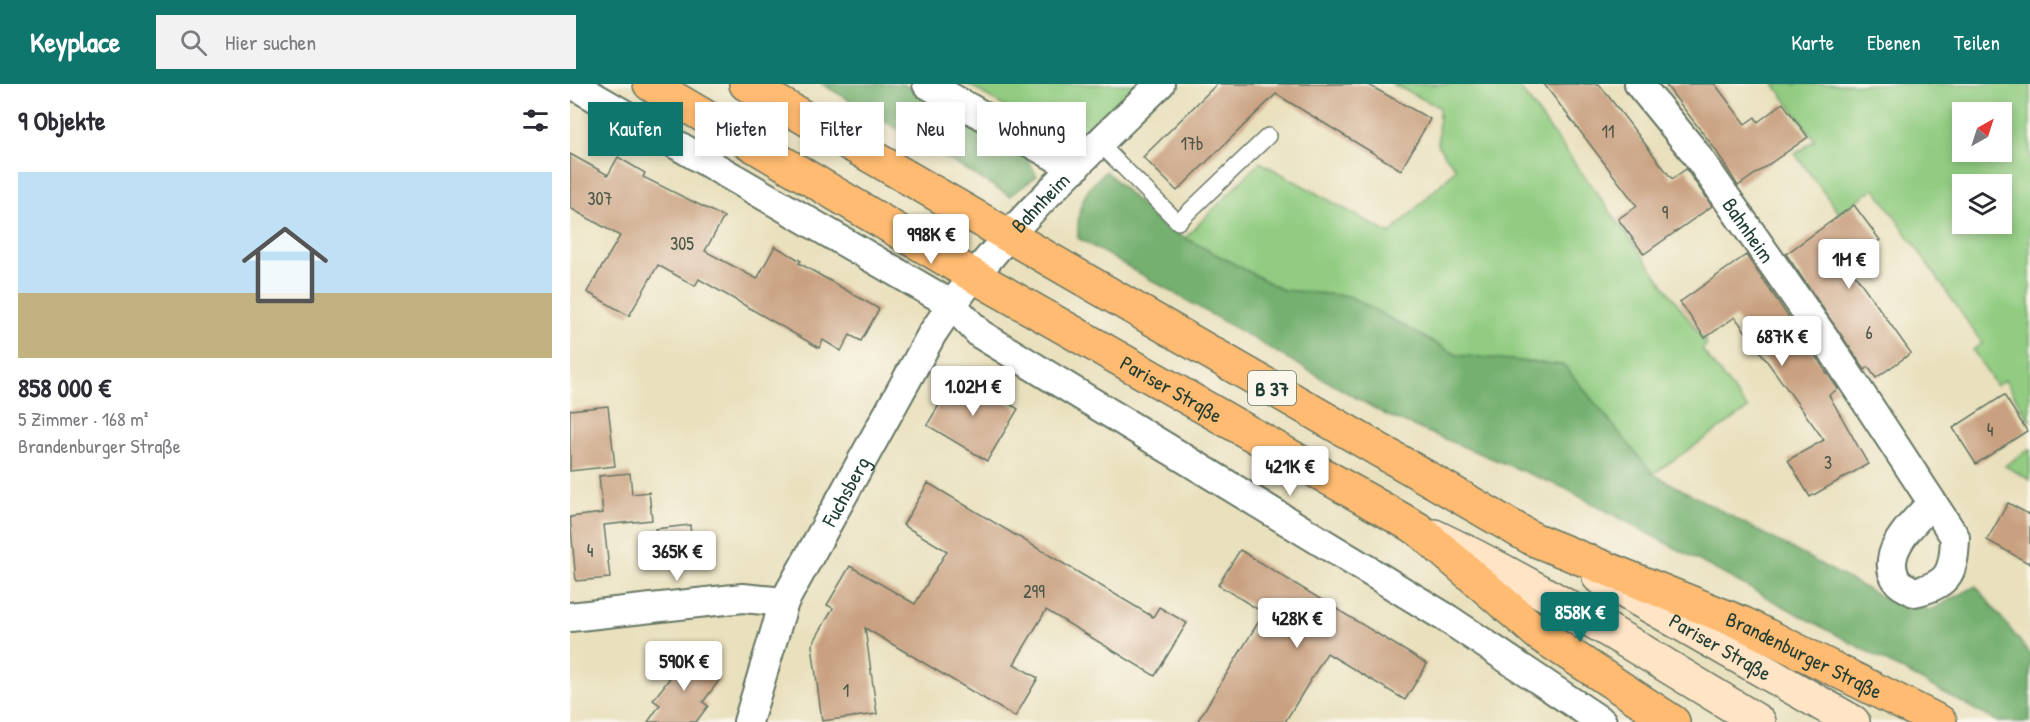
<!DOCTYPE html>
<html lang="de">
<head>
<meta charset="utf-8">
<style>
  :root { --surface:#fff; --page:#f2f2f3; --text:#2b2b33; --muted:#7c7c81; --line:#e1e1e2; --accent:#0f766e }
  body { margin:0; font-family:"Patrick Hand",sans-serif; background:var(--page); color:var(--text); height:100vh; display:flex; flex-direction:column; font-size:22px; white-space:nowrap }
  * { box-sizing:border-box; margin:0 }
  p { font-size:20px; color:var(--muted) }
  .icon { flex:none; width:33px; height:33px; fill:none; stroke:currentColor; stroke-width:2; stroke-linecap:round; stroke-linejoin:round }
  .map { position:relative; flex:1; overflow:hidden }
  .side { display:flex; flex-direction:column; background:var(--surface); width:570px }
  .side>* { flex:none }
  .hud { position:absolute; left:18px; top:18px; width:570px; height:54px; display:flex; gap:12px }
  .needle { width:39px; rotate:39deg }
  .tools { position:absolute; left:1382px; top:18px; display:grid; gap:12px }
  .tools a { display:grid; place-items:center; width:60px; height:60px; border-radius:0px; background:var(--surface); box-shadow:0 3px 9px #0003; font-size:30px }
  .price { position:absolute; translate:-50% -51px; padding:0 14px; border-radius:6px; background:#fff; color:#222; font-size:20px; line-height:39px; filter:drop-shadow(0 2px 3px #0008) }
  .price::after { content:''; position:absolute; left:50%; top:36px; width:18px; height:14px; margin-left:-9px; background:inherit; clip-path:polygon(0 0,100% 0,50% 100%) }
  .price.selected { background:var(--accent); color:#fff }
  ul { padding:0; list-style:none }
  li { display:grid; align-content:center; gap:12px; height:318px; padding:0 18px }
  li+li { border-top:2px solid var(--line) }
  li span { display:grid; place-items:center; height:186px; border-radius:0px; color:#555 }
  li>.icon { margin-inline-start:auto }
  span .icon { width:108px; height:108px; fill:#fffc; stroke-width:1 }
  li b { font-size:26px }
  h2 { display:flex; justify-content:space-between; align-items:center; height:72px; padding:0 18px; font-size:26px }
  .tag { padding:0 21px; border-radius:0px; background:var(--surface); box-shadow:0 3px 9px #0003; font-size:21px; line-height:54px }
  .tag.selected { background:var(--accent); color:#fff }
  header { display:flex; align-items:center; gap:36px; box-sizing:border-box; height:84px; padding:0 30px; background:var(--accent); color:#fff }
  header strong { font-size:28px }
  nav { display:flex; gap:33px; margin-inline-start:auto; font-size:21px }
  .search { width:420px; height:54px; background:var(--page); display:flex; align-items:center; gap:15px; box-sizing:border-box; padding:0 21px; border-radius:0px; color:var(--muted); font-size:22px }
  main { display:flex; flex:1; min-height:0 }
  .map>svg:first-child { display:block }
  .green { fill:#91cc81; stroke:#58845a; stroke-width:1.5; fill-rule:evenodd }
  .forest { fill:#74b06f; stroke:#4a7652; stroke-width:1.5 }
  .building { fill:#c9a080 }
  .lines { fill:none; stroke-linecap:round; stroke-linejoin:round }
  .lane-casing { stroke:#667664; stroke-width:18 }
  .street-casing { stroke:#667664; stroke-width:32 }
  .secondary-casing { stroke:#667664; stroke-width:36 }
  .primary-casing { stroke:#667664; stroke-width:36 }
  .lane { stroke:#fff; stroke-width:15 }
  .street { stroke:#fff; stroke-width:28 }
  .secondary { stroke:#ffe4c6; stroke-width:33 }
  .primary { stroke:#ffbb71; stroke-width:33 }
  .labels { text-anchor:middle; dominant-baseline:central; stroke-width:6; stroke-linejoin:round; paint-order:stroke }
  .number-label { font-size:18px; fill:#4a5647 }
  .shield { fill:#fbf7ec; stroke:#61756b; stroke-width:1.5 }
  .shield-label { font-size:20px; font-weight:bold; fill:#1f3d34 }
  .street-label { font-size:21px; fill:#1f3d34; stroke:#fbf7ec }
</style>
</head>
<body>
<header>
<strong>Keyplace</strong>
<div class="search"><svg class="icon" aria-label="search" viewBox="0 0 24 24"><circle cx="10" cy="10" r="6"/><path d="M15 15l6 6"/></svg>Hier suchen</div>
<nav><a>Karte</a><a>Ebenen</a><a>Teilen</a></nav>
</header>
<main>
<section class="side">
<h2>9 Objekte<svg class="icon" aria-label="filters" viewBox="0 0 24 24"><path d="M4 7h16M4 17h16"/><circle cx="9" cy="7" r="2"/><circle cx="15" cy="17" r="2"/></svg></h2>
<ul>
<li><span style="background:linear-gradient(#bfe0f5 65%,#c2b280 0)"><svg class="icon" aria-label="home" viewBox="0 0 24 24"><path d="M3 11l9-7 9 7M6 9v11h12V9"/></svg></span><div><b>858 000 €</b><p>5 Zimmer · 168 m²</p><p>Brandenburger Straße</p></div></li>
</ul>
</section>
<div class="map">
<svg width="1460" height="638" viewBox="0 0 1460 638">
  <rect width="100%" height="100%" fill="#fbf7ec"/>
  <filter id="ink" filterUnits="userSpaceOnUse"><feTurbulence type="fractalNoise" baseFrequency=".0167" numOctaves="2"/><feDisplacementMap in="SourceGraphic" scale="12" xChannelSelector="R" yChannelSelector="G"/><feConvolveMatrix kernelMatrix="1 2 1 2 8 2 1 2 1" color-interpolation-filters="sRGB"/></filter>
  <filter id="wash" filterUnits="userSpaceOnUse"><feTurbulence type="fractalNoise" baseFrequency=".008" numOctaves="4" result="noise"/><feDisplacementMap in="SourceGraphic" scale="24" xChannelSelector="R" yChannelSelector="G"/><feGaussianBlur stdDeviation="1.35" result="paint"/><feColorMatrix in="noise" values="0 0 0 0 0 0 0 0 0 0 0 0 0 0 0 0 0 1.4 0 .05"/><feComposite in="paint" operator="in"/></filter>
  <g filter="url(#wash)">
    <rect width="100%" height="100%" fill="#e9e0bd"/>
    <g class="green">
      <path d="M398,0H572L505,67Z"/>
      <path d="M822,0H947L1137,260L1132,266L1178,325L1083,390L994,282L887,271L779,212L713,206L615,154L690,78L820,150L886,85L868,62L869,23Z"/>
      <path d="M1204,0H1460V337L1435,296L1426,302L1403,266L1412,259L1305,104L1269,129L1225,70L1245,56ZM1392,28H1431V68H1392ZM1392,100H1431V140H1392Z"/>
      <path d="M1460,365V396L1435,382Z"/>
    </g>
    <g class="forest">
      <path d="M252,0H333L454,69L467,92L440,112Z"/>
      <path d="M536,87L591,141L713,206L779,212L887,271L994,281L1083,390L1319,517L1361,526L1406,502L1460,570V638H1428L994,404L816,331L508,154C507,122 512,108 536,87Z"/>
    </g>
    <g id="blocks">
      <g class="building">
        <path d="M647,0H797L860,35L831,86L706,10L607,107L573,73Z"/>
        <path d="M974,0H1029L1102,95L1116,85L1142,122L1074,170L1048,135L1067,122Z"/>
        <path d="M1095,0H1145L1175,40L1185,33L1188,38L1213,19L1238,53L1168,102L1145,65Z"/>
        <path d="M0,70L38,91L48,73L75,89L73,93L154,133L135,167L187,195L205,162L231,177L229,179L309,225L291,257L280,251L271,267L253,256L249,264L129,195L125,202L88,181L59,232L17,208L50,152L0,124Z"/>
        <path d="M1284,121L1310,156L1284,175L1287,180L1281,185L1341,269L1306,294L1298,283L1295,286L1216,170Z"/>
        <path d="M1176,171L1268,305L1259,311L1298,380L1240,413L1218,376L1254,356L1165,233L1135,254L1110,218Z"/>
        <path d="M388,289L448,325L417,377L357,341Z"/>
        <path d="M1434,311L1457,347L1406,380L1383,344Z"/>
        <path d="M38,322L45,382L0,387V326Z"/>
        <path d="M60,389L62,410L79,408L82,436L34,441L40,494L6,497L0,433L33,429L29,392Z"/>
        <path d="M358,399L583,533L589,523L617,539L585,592L476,526L444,580L468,594L445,633L295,544L307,630L252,637L242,561L263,524L257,521L280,482L345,520L377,467L333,441Z"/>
        <path d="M1438,419L1460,431V480L1417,456Z"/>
        <path d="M120,441L123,475L89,479L85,445Z"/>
        <path d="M670,466L857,580L835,616L757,569L715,638H627L694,529L648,501Z"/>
        <path d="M111,567L150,595L133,618L138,622L126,638H78L90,621L83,616L100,594L94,590Z"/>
      </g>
    </g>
  </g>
  <g filter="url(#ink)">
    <use href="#blocks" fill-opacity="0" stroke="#667664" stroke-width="1.5"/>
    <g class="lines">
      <g class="lane-casing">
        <path id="lane" d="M529,59L608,138L698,52"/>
      </g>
      <g class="street-casing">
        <g id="street">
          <path d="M2,0L381,220L410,250L878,535L1032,638"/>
          <path d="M357,0L505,84"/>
          <path id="s1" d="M1069,0L1123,66L1251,249L1385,453C1384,487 1380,501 1344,508C1340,505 1331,502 1328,498C1307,470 1345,437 1362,419"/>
          <path d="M0,533L173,514L214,518"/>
          <path id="s2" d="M178,638L214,518L362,250C423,156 510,78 590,0"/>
        </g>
      </g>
      <g class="secondary-casing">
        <g id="secondary">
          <path d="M864,452C977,506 1082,573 1189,638"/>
          <path id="s3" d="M1029,493L1283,638"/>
        </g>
      </g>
      <g class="primary-casing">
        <g id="primary">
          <path id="s4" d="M80,0L404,192L848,445L970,551L1103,638"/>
          <path id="s5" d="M176,0L963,455L1174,540L1370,638"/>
        </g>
      </g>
      <use href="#lane" class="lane"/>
      <use href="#street" class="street"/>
      <use href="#secondary" class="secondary"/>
      <use href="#primary" class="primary"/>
    </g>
  </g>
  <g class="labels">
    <g class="number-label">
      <text x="1038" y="47">11</text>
      <text x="622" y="59">17b</text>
      <text x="30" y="114">307</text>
      <text x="1095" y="128">9</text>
      <text x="112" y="159">305</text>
      <text x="1299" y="248">6</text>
      <text x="1420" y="345">4</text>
      <text x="1258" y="378">3</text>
      <text x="20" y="466">4</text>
      <text x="464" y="507">299</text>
      <text x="276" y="606">1</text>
    </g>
    <rect class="shield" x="678" y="287" width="48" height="34" rx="4.5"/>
    <g class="shield-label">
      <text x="702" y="304">B 37</text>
    </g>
    <g class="street-label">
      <text stroke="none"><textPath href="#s2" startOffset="602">Bahnheim</textPath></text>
      <text stroke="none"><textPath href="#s1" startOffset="183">Bahnheim</textPath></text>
      <text stroke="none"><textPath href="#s4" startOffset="604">Pariser Straße</textPath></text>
      <text stroke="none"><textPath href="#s2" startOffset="252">Fuchsberg</textPath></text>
      <text stroke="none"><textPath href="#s3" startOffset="140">Pariser Straße</textPath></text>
      <text stroke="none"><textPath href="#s5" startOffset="1204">Brandenburger Straße</textPath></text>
    </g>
  </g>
</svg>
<div class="tools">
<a><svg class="needle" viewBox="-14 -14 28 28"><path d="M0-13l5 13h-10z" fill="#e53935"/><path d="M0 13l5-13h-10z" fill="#7c7c81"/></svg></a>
<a><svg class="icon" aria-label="layers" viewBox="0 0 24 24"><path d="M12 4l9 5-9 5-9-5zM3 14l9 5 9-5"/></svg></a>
</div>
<b class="price" style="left:361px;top:181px">998K €</b>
<b class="price" style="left:1279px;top:206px">1M €</b>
<b class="price" style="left:1212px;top:283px">687K €</b>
<b class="price" style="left:403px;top:333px">1.02M €</b>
<b class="price" style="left:720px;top:413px">421K €</b>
<b class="price" style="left:107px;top:498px">365K €</b>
<b class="price selected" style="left:1010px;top:559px">858K €</b>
<b class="price" style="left:727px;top:565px">428K €</b>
<b class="price" style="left:114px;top:608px">590K €</b>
<div class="hud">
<a class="tag selected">Kaufen</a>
<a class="tag">Mieten</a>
<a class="tag">Filter</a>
<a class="tag">Neu</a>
<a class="tag">Wohnung</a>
</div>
</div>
</main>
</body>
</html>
